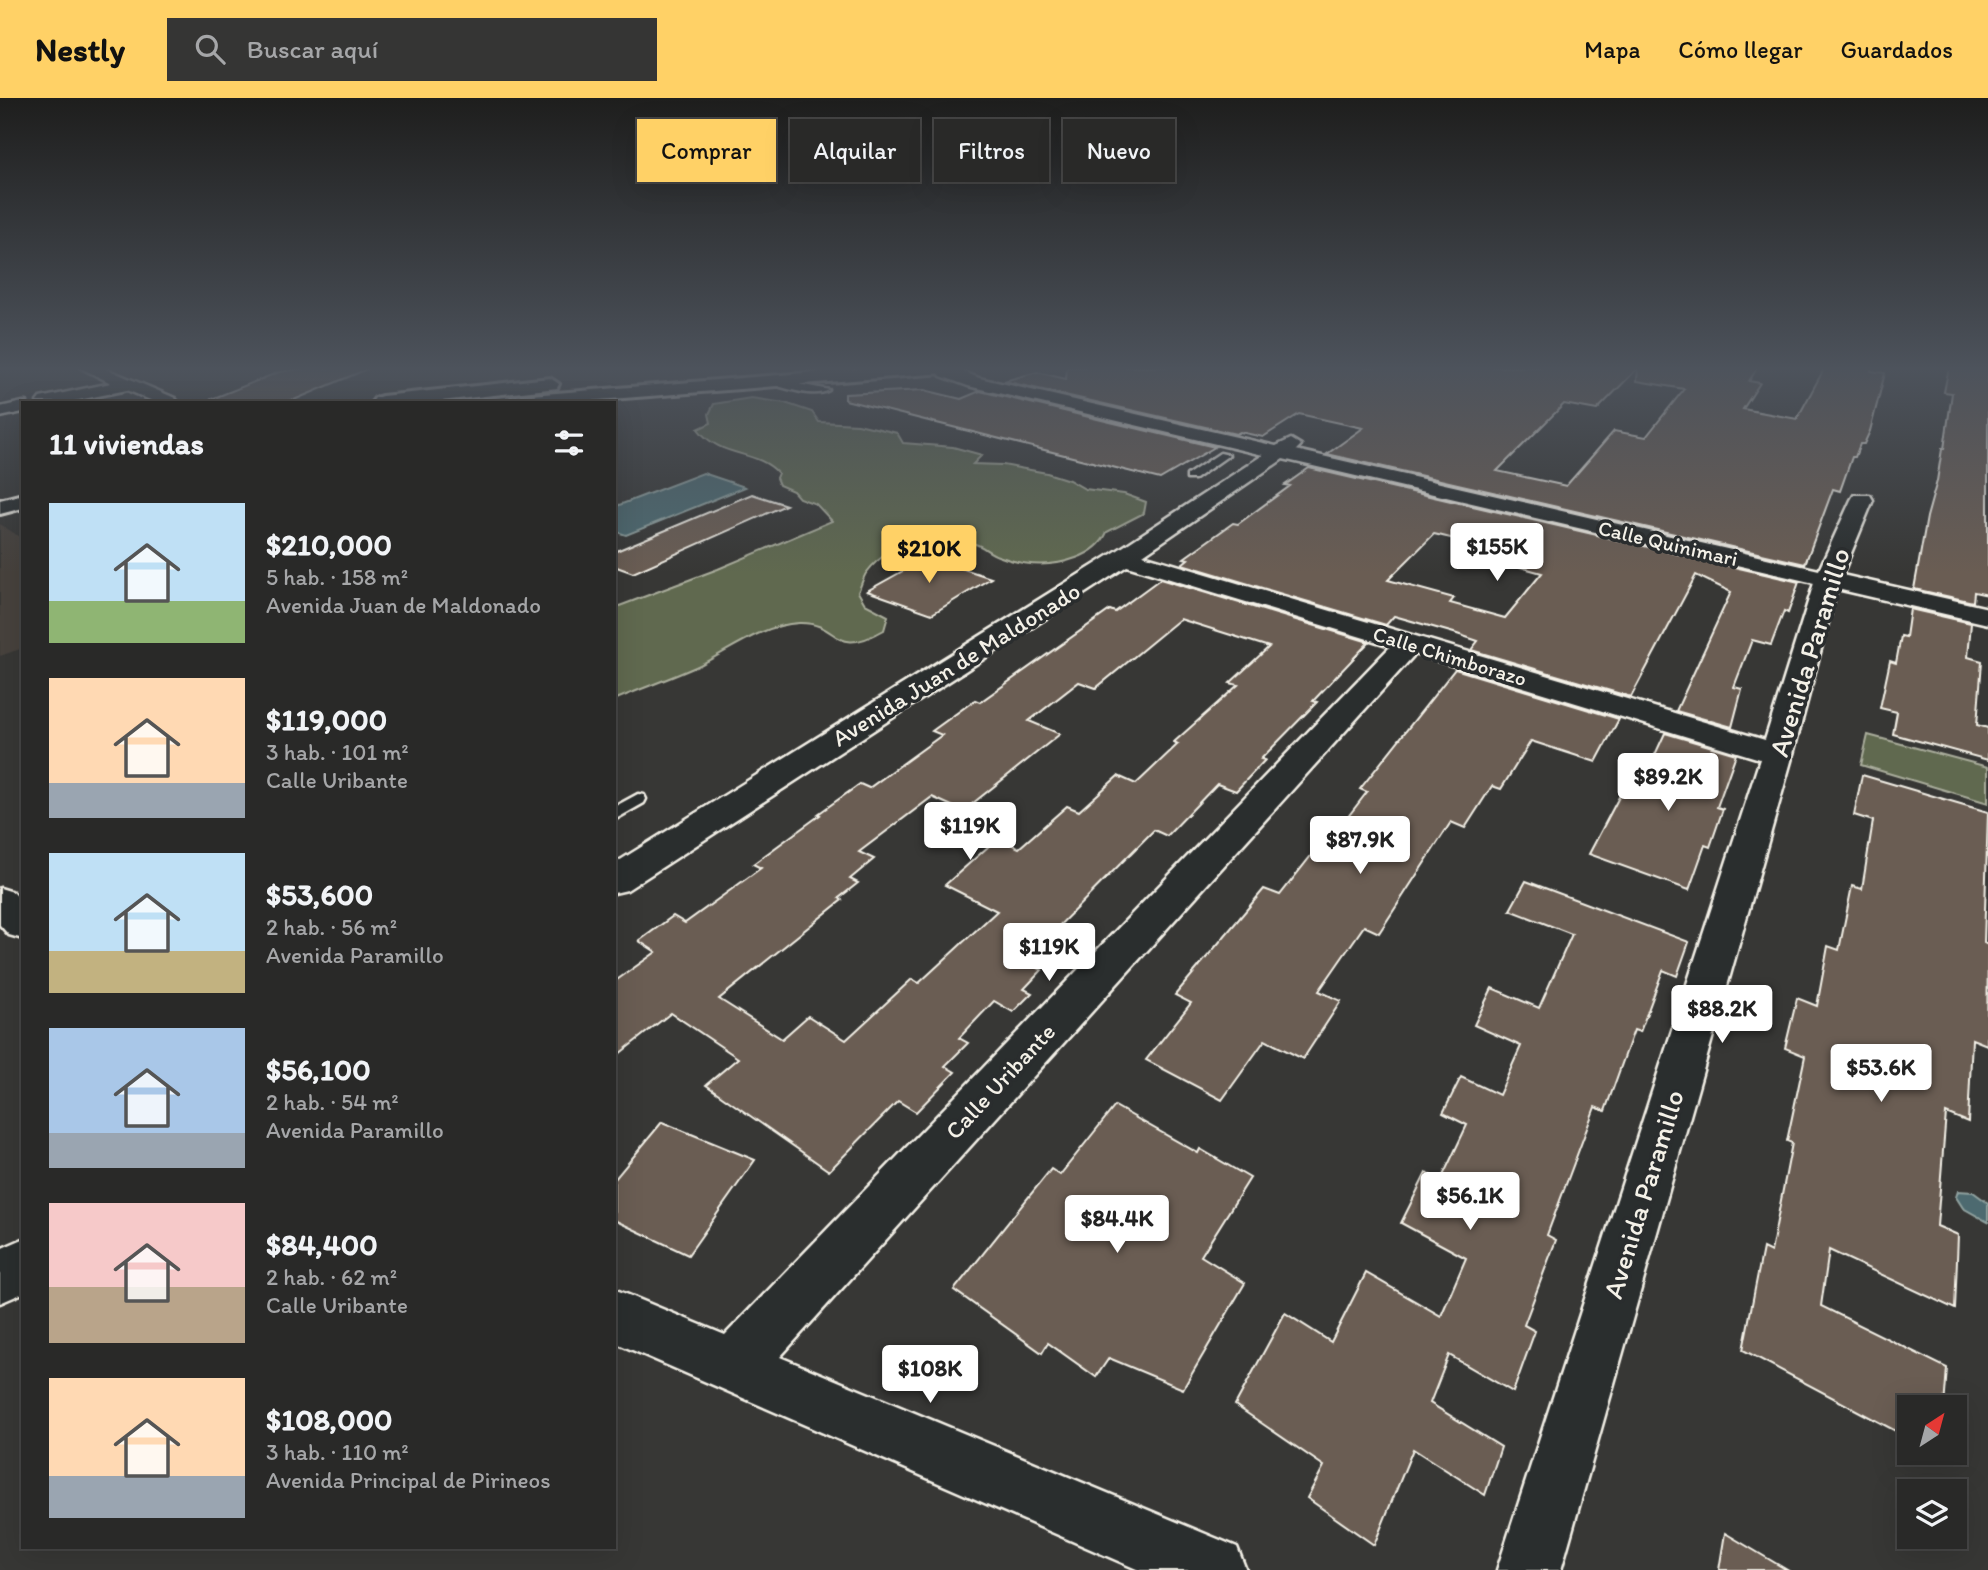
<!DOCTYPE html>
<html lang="es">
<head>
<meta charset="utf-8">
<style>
  :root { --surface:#292928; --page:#353534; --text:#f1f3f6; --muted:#a5a6a8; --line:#454545; --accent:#ffd166 }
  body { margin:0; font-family:Itim,sans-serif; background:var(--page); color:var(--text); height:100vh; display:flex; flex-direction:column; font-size:26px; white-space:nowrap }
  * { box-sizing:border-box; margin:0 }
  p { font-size:23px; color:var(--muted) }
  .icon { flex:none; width:38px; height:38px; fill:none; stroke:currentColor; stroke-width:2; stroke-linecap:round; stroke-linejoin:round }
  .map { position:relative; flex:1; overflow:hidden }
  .panel { position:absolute; left:21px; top:303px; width:595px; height:1148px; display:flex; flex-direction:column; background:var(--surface); border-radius:0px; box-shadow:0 7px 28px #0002,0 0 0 2px var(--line) }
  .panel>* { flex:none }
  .banner { position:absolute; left:637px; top:21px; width:665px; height:63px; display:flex; gap:14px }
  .needle { width:46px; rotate:36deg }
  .fabs { position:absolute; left:1897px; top:1297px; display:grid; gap:14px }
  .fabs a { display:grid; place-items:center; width:70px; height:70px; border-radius:0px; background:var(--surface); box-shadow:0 7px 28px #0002,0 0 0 2px var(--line); font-size:35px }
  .price { position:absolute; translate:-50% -60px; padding:0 16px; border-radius:7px; background:#fff; color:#222; font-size:23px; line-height:46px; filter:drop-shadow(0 2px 4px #0008) }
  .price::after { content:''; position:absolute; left:50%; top:42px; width:21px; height:16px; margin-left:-10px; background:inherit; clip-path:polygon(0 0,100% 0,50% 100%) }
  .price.selected { background:var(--accent); color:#111 }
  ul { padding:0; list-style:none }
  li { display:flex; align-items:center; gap:21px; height:175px; padding:0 28px }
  li span { display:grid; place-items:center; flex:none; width:196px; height:140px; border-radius:0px; color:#555 }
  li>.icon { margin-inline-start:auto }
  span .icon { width:84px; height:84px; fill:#fffc; stroke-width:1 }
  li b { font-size:30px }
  h2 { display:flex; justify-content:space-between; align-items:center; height:84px; padding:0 28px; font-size:30px }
  .tag { padding:0 24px; border-radius:0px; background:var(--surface); box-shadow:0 7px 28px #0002,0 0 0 2px var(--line); font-size:24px; line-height:63px }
  .tag.selected { background:var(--accent); color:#111 }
  header { display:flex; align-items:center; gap:42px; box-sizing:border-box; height:98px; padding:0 35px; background:var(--accent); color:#111 }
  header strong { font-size:33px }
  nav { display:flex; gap:38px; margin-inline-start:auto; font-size:24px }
  .search { width:490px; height:63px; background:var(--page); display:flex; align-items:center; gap:18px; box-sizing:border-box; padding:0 24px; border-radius:0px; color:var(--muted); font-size:26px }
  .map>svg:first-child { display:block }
  .built { fill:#47423e }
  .green { fill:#606950; stroke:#aaad9c; stroke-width:2 }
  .water { fill:#4d6b6f; stroke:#90a19f; stroke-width:2 }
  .building { fill:#6b5d52; stroke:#f4f1e8; stroke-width:2; fill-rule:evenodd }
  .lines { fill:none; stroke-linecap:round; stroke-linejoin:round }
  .service-casing { stroke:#f4f1e8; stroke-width:5 }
  .minor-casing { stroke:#f4f1e8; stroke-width:5 }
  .secondary-casing { stroke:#f4f1e8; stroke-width:6 }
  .service { fill:#2a2d2e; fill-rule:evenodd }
  .minor { fill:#2a2d2e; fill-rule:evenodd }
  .secondary { fill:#2a2d2e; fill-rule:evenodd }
  .labels { text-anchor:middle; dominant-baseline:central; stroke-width:7; stroke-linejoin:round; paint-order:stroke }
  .far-street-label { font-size:21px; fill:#f4f1e8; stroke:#2a2d2e }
  .street-label { font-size:24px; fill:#f4f1e8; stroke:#2a2d2e }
  .near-street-label { font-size:28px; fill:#f4f1e8; stroke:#2a2d2e }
</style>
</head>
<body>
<header>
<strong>Nestly</strong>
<div class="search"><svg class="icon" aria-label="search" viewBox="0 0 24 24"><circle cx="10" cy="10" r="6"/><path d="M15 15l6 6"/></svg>Buscar aquí</div>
<nav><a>Mapa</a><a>Cómo llegar</a><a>Guardados</a></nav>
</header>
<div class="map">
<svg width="1988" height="1472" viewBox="0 0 1988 1472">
  <rect width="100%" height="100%" fill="#373735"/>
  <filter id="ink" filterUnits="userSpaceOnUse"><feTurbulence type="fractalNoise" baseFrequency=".0143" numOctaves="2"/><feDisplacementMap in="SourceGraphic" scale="14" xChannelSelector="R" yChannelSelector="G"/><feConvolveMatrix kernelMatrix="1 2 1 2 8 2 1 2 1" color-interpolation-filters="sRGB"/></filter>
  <g filter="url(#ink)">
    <path class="built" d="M0,426L23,441V550L0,558Z"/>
    <g class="green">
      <path d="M751,300L785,305L812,314L819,324L858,326L897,335L903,345L953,349L982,357L973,366L1003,367L1047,375L1069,382L1085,391L1124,396L1146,404L1144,415L1107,434C1101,448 1090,455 1076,460C1049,470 1024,468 998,458C989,455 983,448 975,446C938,437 891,442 867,474C863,479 861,488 858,494L865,506L888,518L884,532C832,562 841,524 799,525C762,527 732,551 700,567C672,580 642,590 614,602V510L718,471L832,423L816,406L799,400L793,393L779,387L776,380L778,375C757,351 720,361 698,331L711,325L709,316L714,306Z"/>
      <path d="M1868,637L1988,669V705L1861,667Z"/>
    </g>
    <g class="water">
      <path d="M703,375L745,389L626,437L614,433V409Z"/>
      <path d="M1958,1093L1973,1094L1988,1105V1124L1963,1110L1956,1099Z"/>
    </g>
    <g class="building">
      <path d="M372,269L294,302L280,304H204L279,274L307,270Z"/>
      <path d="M1067,269H1758L1749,283L1760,285L1743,311L1797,321L1825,269H1872L1871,273L1885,275L1870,333L1864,346H1860L1855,359H1852L1840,393L1833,391L1805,466L1327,356L1363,330L1299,316L1263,339L1240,334L1236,336L1004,283L1037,274L1066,281ZM1638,270L1637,283L1684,291L1646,339L1614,333L1566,388L1497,373L1564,306L1597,312Z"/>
      <path d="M1949,269H1988V497L1974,494L1973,504L1914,491L1927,419L1937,383L1942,351H1944L1952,295L1944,294Z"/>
      <path d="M924,292L961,301L980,293L1215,349L1160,381L845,302V296Z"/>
      <path d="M1309,370L1799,484L1788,515L1784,513L1771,547L1752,542L1734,589L1742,591L1732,629L1676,613L1731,494L1696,477L1631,599L1471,552L1478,543L1454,535L1394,518L1386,527L1182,466L1188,461L1184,460L1233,425L1238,426L1290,388L1285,387ZM1434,436L1518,456L1509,466L1542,475L1505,520L1450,505L1454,500L1388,482Z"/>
      <path d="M752,396L786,407L633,475L614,468V454Z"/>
      <path d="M928,459L991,480L932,516L867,493Z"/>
      <path d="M1160,481L1369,544L1313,603L1317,604L1261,661L1265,662L1236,693L1217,686L1167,738L1154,732L1024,863L1042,872L1024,891L1032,895L1013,914L994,903L959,940L968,945L945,968L955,974L916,1014L898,1003L829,1073L706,987L738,960L671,915L614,960V884L656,854L639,843L673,818L685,825L761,770L753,766L820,717L818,716L860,686L869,690L942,637L932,633L975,602L980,604L1110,512L1115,514ZM1180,521L1269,549L1230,585L1238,587L1174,644L1178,646L1136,686L1118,678L1079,713L1067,708L1019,750L998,740L945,787L997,813L919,885L912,881L846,942L808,918L782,941L719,901L842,802L839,800L858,785L850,781L874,761L859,754L932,699L963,713L1060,636L1029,623L1079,584L1096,590Z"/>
      <path d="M1910,511L1971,525L1968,559L1982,563L1977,627L1988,630V662L1893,636L1897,614L1880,610L1890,563L1896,565L1901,538L1906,539Z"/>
      <path d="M1455,571L1619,621L1596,664L1531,643L1501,691L1492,688L1465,730L1451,724L1379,835L1364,828L1319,893L1341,903L1303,961L1265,942L1222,1002L1146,962L1191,905L1175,897L1264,791L1280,797L1325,740L1330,742L1367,694L1360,691Z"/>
      <path d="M1665,635L1736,656L1717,709L1723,711L1710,749L1705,747L1689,792L1589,756L1629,680L1642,685Z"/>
      <path d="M1862,677L1988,714L1984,845L1988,847L1987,947L1972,941L1968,1024L1946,1015L1937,1128L1958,1137L1955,1211L1829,1152L1821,1208L1947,1270L1944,1309H1909V1340L1743,1252L1763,1150L1771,1154L1792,1045L1787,1043L1805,958L1785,950L1797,900L1817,908L1828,848L1839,852L1852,788L1862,791L1873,723L1854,717Z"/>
      <path d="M1526,783L1689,844L1677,878L1663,872L1640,934L1634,932L1605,1013L1595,1009L1547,1137L1556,1142L1524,1227L1535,1233L1513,1294L1449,1257L1430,1305L1501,1349L1485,1397L1413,1351L1374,1447L1307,1400L1324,1368L1235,1307L1285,1215L1331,1244L1366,1175L1441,1218L1466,1160L1401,1125L1426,1075L1441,1082L1467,1027L1443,1015L1461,979L1499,997L1521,948L1474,927L1492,890L1539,910L1572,836L1510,812Z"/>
      <path d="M1115,1008L1198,1055L1200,1051L1250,1080L1201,1158L1245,1185L1183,1291L1109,1260L1096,1279L1048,1245L1042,1255L954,1192L1051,1071L1060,1077Z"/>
      <path d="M662,1024L755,1062L688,1157L614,1122V1082Z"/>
      <path d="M1725,1435L1787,1472H1719Z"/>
    </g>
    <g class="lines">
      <g class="service-casing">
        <g id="service">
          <path d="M769,280L829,292C813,301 784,289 766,285Z"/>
          <path d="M1220,355L1229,357L1195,381H1187V377Z"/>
          <path d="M638,696L644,697L646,701L644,705L614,722V709Z"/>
        </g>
      </g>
      <g class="minor-casing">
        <g id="minor">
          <path d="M79,269H102L175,300L178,304H155L127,292L69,304H37L40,300L111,285Z"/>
          <path d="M935,269H952L979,280L1276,348L1291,341L1301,347L1296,352L1819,472L1851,402L1854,397H1870L1873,402L1842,477L1988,510V526L1837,491L1793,656L1561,1472H1497L1760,661L1415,556L780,1259L1237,1449L1246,1472H1139L614,1244V1191L725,1237L1391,548L1127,468L627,792L614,795V766L1115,454L1263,357L968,288L941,278ZM1283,361L1814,485L1765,642L1143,457Z"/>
          <path d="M23,304H27H23V314L0,319V309Z"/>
          <path d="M0,790L13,794L23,804V841L9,837L0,827Z"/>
          <path d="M23,1141V1195L0,1205V1151Z"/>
        </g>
      </g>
      <g class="secondary-casing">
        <g id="secondary">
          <path d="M878,269H965L956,274L572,304H509L512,300L519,298Z"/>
          <path d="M550,280L559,286L557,290L432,304H372L375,300L382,298Z"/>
          <path d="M23,396V410L0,416V402Z"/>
        </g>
      </g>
      <use href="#service" class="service"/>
      <use href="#minor" class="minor"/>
      <use href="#secondary" class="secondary"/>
    </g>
  </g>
  <linearGradient id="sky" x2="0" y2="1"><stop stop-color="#1e1e1d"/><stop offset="0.57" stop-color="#4d535c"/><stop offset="1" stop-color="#4d535c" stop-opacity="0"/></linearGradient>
  <rect width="1988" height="475" fill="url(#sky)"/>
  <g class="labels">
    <g class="far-street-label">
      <text transform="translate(1668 445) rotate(13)">Calle Quinimari</text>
      <text transform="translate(1450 558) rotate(17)">Calle Chimborazo</text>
    </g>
    <g class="street-label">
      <text transform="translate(956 566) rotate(-32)">Avenida Juan de Maldonado</text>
      <text transform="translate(1000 983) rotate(-47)">Calle Uribante</text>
    </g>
    <g class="near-street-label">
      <text transform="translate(1809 554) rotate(-73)">Avenida Paramillo</text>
      <text transform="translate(1643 1096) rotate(-73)">Avenida Paramillo</text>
    </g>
  </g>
</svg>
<div class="fabs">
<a><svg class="needle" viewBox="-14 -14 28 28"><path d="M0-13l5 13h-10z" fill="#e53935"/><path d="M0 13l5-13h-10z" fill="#a5a6a8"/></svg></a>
<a><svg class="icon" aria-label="layers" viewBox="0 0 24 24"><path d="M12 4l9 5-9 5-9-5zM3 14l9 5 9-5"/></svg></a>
</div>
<b class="price" style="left:1497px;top:485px">$155K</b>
<b class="price selected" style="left:929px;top:487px">$210K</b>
<b class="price" style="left:1668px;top:715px">$89.2K</b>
<b class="price" style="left:970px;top:764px">$119K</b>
<b class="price" style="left:1360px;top:778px">$87.9K</b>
<b class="price" style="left:1049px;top:885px">$119K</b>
<b class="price" style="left:1722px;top:947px">$88.2K</b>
<b class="price" style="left:1881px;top:1006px">$53.6K</b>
<b class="price" style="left:1470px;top:1134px">$56.1K</b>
<b class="price" style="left:1117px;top:1157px">$84.4K</b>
<b class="price" style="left:930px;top:1307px">$108K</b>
<div class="banner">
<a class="tag selected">Comprar</a>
<a class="tag">Alquilar</a>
<a class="tag">Filtros</a>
<a class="tag">Nuevo</a>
</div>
<section class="panel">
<h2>11 viviendas<svg class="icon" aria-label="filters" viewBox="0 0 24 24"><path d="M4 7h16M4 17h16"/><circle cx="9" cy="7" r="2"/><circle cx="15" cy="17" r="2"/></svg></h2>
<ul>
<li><span style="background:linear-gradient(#bfe0f5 70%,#8fb573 0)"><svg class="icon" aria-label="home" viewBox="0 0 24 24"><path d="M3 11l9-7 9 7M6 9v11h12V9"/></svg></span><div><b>$210,000</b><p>5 hab. · 158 m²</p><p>Avenida Juan de Maldonado</p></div></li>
<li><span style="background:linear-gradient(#ffd9b3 75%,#9aa5b1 0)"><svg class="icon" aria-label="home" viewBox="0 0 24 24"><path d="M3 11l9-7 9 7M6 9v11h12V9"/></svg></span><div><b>$119,000</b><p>3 hab. · 101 m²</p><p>Calle Uribante</p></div></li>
<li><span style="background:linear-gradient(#bfe0f5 70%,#c2b280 0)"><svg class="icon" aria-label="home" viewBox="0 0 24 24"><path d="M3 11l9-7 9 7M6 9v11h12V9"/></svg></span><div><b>$53,600</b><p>2 hab. · 56 m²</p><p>Avenida Paramillo</p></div></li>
<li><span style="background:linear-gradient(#a9c7e8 75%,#9aa5b1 0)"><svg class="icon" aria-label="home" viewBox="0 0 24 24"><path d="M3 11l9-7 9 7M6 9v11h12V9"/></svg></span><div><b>$56,100</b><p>2 hab. · 54 m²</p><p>Avenida Paramillo</p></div></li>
<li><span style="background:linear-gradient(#f6c9c9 60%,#b9a48a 0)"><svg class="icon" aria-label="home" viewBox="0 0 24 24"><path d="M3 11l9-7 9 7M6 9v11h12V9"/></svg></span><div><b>$84,400</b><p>2 hab. · 62 m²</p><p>Calle Uribante</p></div></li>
<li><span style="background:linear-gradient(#ffd9b3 70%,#9aa5b1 0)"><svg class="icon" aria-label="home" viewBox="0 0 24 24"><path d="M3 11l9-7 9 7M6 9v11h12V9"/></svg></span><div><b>$108,000</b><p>3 hab. · 110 m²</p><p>Avenida Principal de Pirineos</p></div></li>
</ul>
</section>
</div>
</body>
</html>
